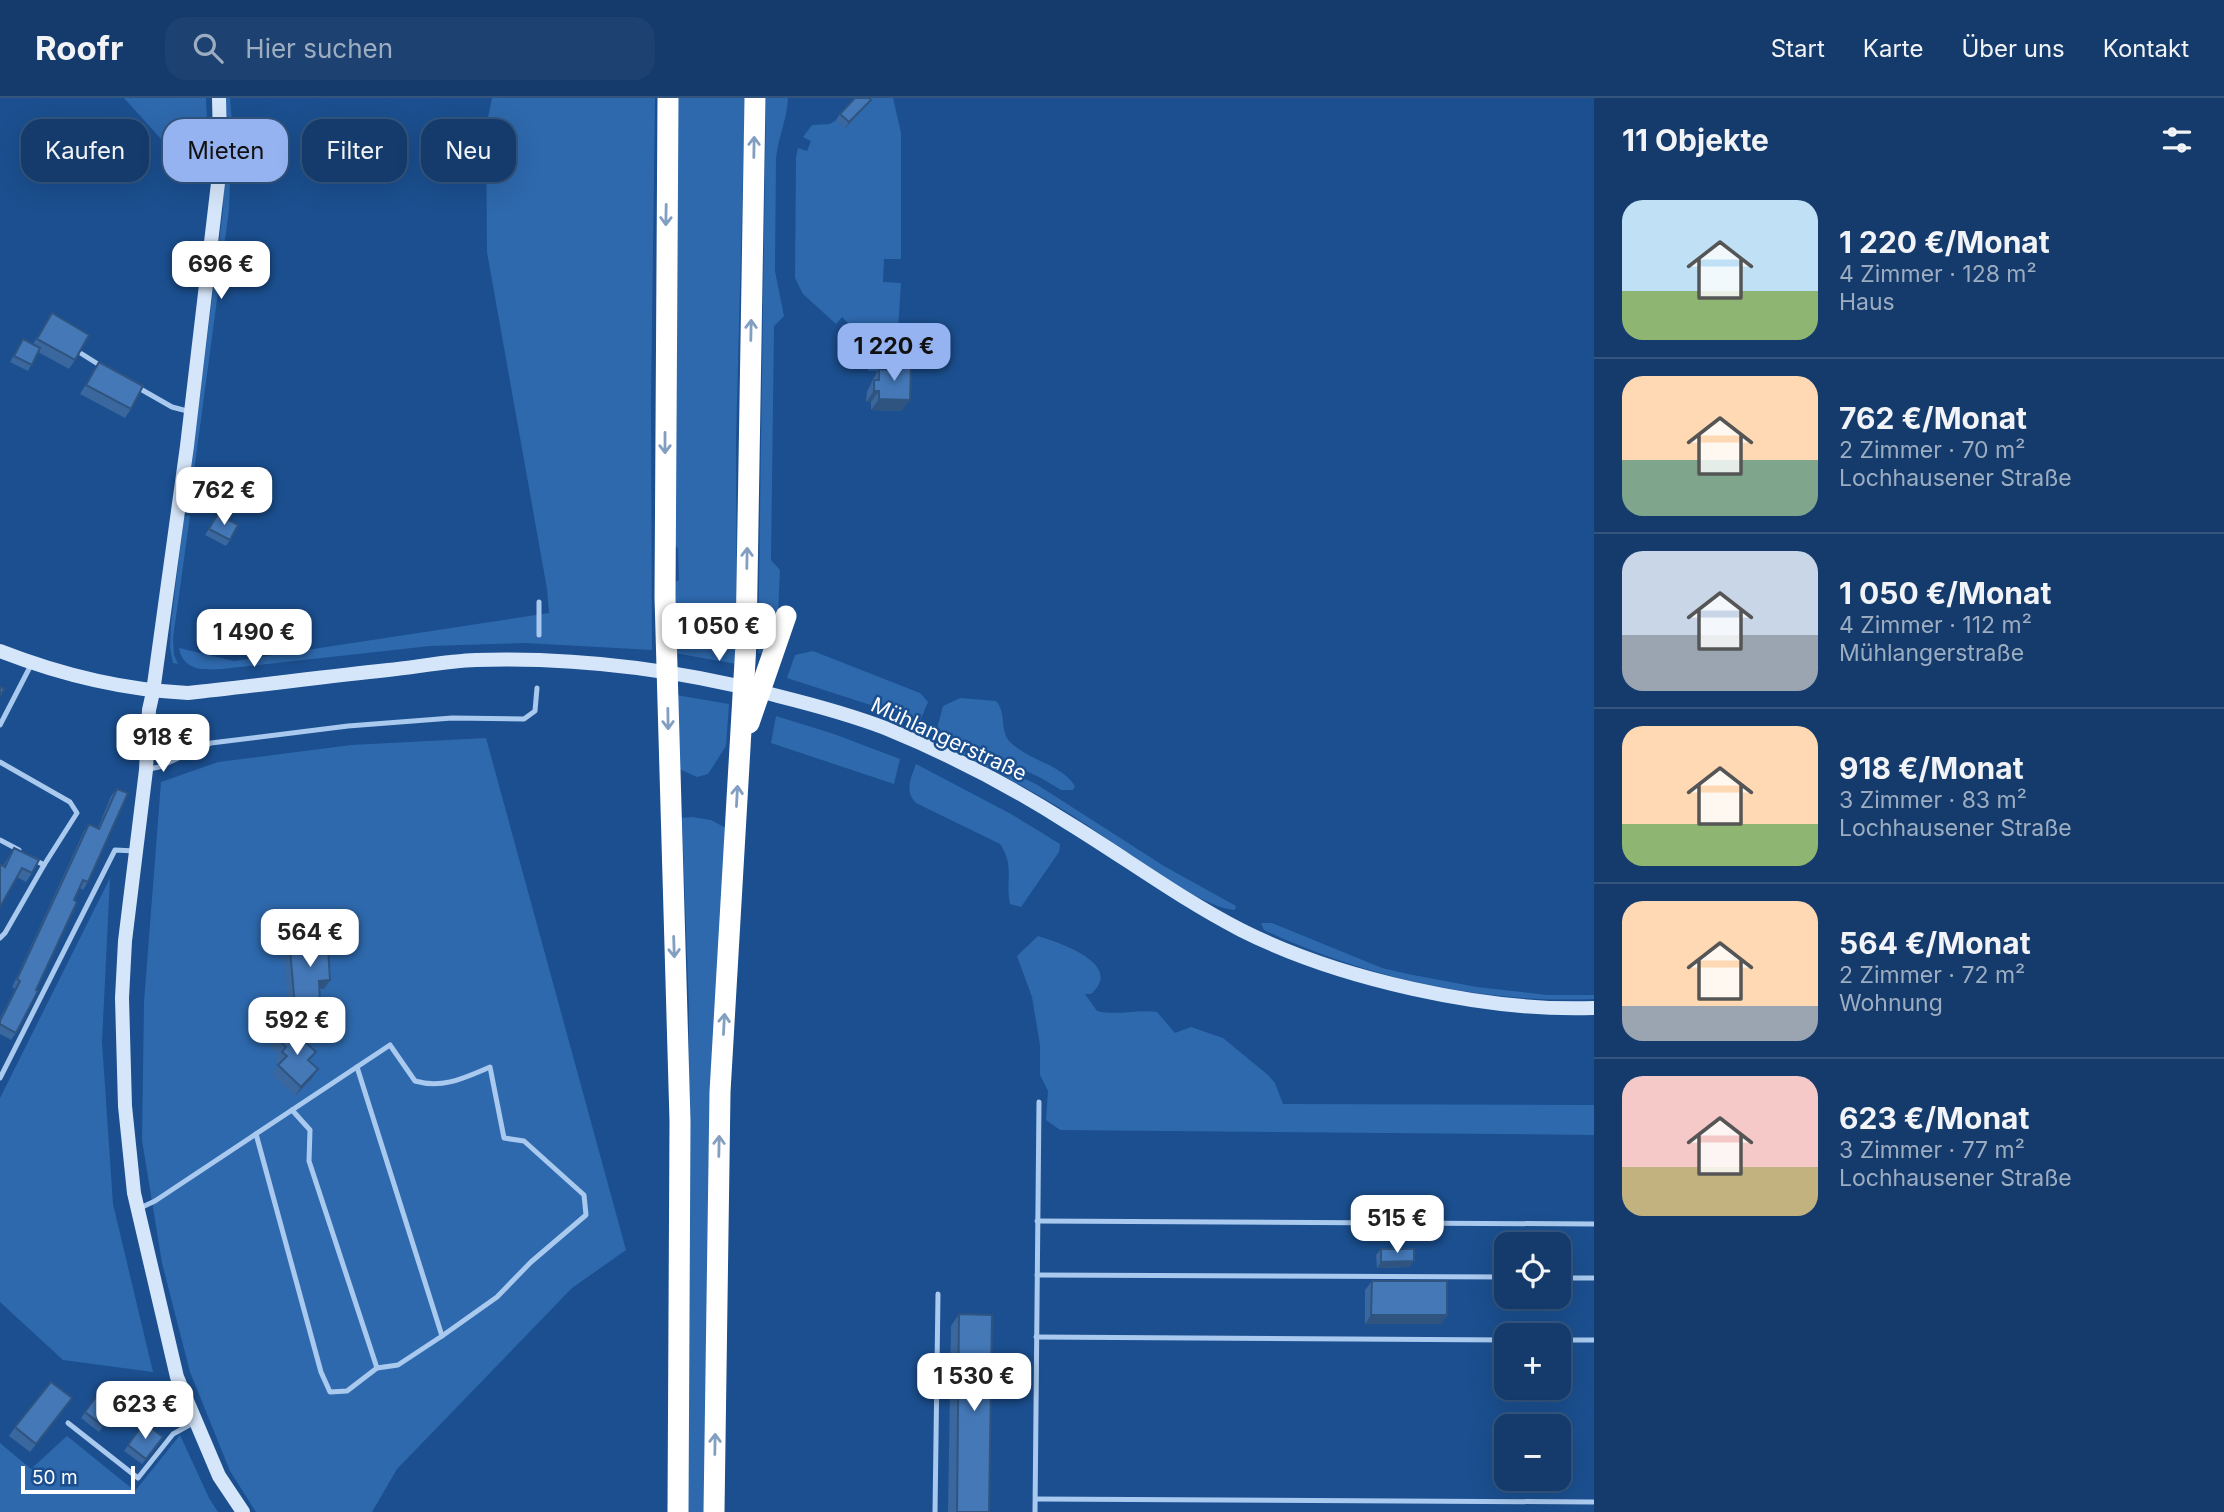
<!DOCTYPE html>
<html lang="de">
<head>
<meta charset="utf-8">
<style>
  :root { --surface:#143b6b; --page:#1d4271; --text:#f1f3f6; --muted:#9dadc1; --line:#33557e; --accent:#95b2f1 }
  body { margin:0; font-family:Inter,sans-serif; background:var(--page); color:var(--text); height:100vh; display:flex; flex-direction:column; font-size:26px; white-space:nowrap }
  * { box-sizing:border-box; margin:0 }
  p { font-size:23px; color:var(--muted) }
  .icon { flex:none; width:38px; height:38px; fill:none; stroke:currentColor; stroke-width:2; stroke-linecap:round; stroke-linejoin:round }
  .map { position:relative; flex:1; overflow:hidden }
  .details { display:flex; flex-direction:column; background:var(--surface); width:630px }
  .details>* { flex:none }
  .banner { position:absolute; left:21px; top:21px; width:665px; height:63px; display:flex; gap:14px }
  .tools { position:absolute; left:1494px; top:1134px; display:grid; gap:14px }
  .tools a { display:grid; place-items:center; width:77px; height:77px; border-radius:14px; background:var(--surface); box-shadow:0 7px 28px #0002,0 0 0 2px var(--line); font-size:35px }
  .scale { position:absolute; left:21px; bottom:18px; width:114px; box-sizing:border-box; padding-left:7px; border:4px solid #fff; border-top:0; font-size:19px; line-height:24px; white-space:nowrap; color:#fff; -webkit-text-stroke:5px #1b4f8f; paint-order:stroke }
  .price { position:absolute; translate:-50% -60px; padding:0 16px; border-radius:14px; background:#fff; color:#222; font-size:23px; line-height:46px; filter:drop-shadow(0 2px 4px #0008) }
  .price::after { content:''; position:absolute; left:50%; top:42px; width:21px; height:16px; margin-left:-10px; background:inherit; clip-path:polygon(0 0,100% 0,50% 100%) }
  .price.on { background:var(--accent); color:#111 }
  ul { padding:0; list-style:none }
  li { display:flex; align-items:center; gap:21px; height:175px; padding:0 28px }
  li+li { border-top:2px solid var(--line) }
  li span { display:grid; place-items:center; flex:none; width:196px; height:140px; border-radius:21px; color:#555 }
  li>.icon { margin-inline-start:auto }
  span .icon { width:84px; height:84px; fill:#fffc; stroke-width:1 }
  li b { font-size:30px }
  h2 { display:flex; justify-content:space-between; align-items:center; height:84px; padding:0 28px; font-size:30px }
  .chip { padding:0 24px; border-radius:21px; background:var(--surface); box-shadow:0 7px 28px #0002,0 0 0 2px var(--line); font-size:24px; line-height:63px }
  .chip.on { background:var(--accent); color:#111 }
  header { display:flex; align-items:center; gap:42px; box-sizing:border-box; height:98px; padding:0 35px; background:var(--surface); border-bottom:2px solid var(--line) }
  header strong { font-size:33px }
  nav { display:flex; gap:38px; margin-inline-start:auto; font-size:24px }
  .search { width:490px; height:63px; background:var(--page); display:flex; align-items:center; gap:18px; box-sizing:border-box; padding:0 24px; border-radius:21px; color:var(--muted); font-size:26px }
  main { display:flex; flex:1; min-height:0 }
  .map>svg:first-child { display:block }
  .green { fill:#2e69ad }
  .lines { fill:none; stroke-linecap:round; stroke-linejoin:round }
  .lane { stroke:#a9c9ee; stroke-width:5 }
  .secondary { stroke:#d6e6fa; stroke-width:14 }
  .highway { stroke:#fff; stroke-width:21 }
  .wall { fill:#3a679d }
  .shaded-wall { fill:#305480 }
  .building { fill:#4478b7; stroke:#305480; stroke-width:2 }
  .oneway { stroke:#829ec1 }
  .labels { text-anchor:middle; dominant-baseline:central; stroke-width:5; stroke-linejoin:round; paint-order:stroke }
  .street-label { font-size:21px; fill:#fff; stroke:#1b4f8f }
</style>
</head>
<body>
<header>
<strong>Roofr</strong>
<div class="search"><svg class="icon" aria-label="search" viewBox="0 0 24 24"><circle cx="10" cy="10" r="6"/><path d="M15 15l6 6"/></svg>Hier suchen</div>
<nav><a>Start</a><a>Karte</a><a>Über uns</a><a>Kontakt</a></nav>
</header>
<main>
<div class="map">
<svg width="1594" height="1414" viewBox="0 0 1594 1414">
  <rect width="100%" height="100%" fill="#1b4f8f"/>
  <g class="green">
    <path d="M124,0H206L209,69L171,52Z"/>
    <path d="M224,0H230L232,24L229,112L191,396L188,393L223,112L226,24Z"/>
    <path d="M492,0H655L651,303L652,552L525,545L430,548L222,571C203,572 183,573 179,550L234,563L549,515L547,491L487,154L486,29Z"/>
    <path d="M678,0H745L736,342L737,566L674,555L673,485L679,482L678,450L673,447Z"/>
    <path d="M766,0H788C787,21 778,40 776,61L775,173L784,218L774,228L771,462L780,472L778,516L764,556L758,555Z"/>
    <path d="M859,0H893L901,35V161H884L883,184L901,185L898,231L896,236L880,237V266H884V273H868L867,257L852,240L861,234L856,228L850,238L842,232L848,225L842,219L836,226L803,196L795,180L796,59L798,50L807,53L811,43L803,39L812,27L830,26L836,22L846,30Z"/>
    <path d="M188,417L190,418L173,540L174,557L178,566L173,565L170,550L171,525L184,419Z"/>
    <path d="M813,553L920,595L928,604L920,623L787,580L795,557Z"/>
    <path d="M676,597L729,606L726,648L708,676L697,679L679,671Z"/>
    <path d="M960,600L996,603C1007,615 999,632 1010,644C1028,662 1061,666 1075,688L1073,692H1061L1041,680L937,631L943,608Z"/>
    <path d="M776,618L834,636L900,661L894,686L771,645Z"/>
    <path d="M486,640L626,1152L572,1190L397,1371L372,1414H256L230,1373L190,1274L162,1165L142,1042L144,904L161,684L218,664L351,647Z"/>
    <path d="M935,640L1036,686L1164,768L1236,808L1235,812C1198,810 1106,738 1070,716C1026,689 981,665 934,642Z"/>
    <path d="M916,666L1011,716L1060,746L1059,754L1021,809L1010,806C1005,783 1015,768 1000,746L916,705C904,693 911,680 916,666Z"/>
    <path d="M692,719L711,722L726,730L705,1414H685L689,911L682,720Z"/>
    <path d="M110,780L102,944L113,1106L153,1274L63,1262L0,1204V1000Z"/>
    <path d="M1261,825H1272L1382,870L1408,876L1477,889L1547,897H1594V901C1485,906 1362,879 1264,832Z"/>
    <path d="M1038,838C1060,845 1125,866 1091,896H1085L1097,913C1118,918 1137,911 1157,914L1175,935L1191,929L1223,940L1268,977L1275,985L1283,1006L1594,1007V1037L1060,1032L1046,1022L1048,993L1040,977V947L1032,899L1017,858Z"/>
    <path d="M180,1337L209,1400L218,1414H0V1345L31,1371L67,1338L135,1393Z"/>
  </g>
  <g class="lines">
    <g class="lane">
      <path d="M82,256L101,268"/>
      <path d="M137,289L172,309L191,314"/>
      <path d="M539,537V504"/>
      <path d="M0,627L32,565"/>
      <path d="M0,664L70,704L77,715L44,767L33,761"/>
      <path d="M149,671L159,669L211,645L348,628L452,620L524,621L535,613L537,590"/>
      <path d="M0,742L19,752"/>
      <path d="M0,840L5,835L44,767"/>
      <path d="M357,969L442,1238L398,1267L377,1270"/>
      <path d="M0,980L115,752L135,753"/>
      <path d="M256,1036L321,1274L330,1294L347,1293L377,1270L309,1063L310,1032L292,1012"/>
      <path d="M138,1111L155,1103L390,947L415,983C443,991 464,980 490,969L504,1040L524,1043L584,1097L586,1117L531,1164L497,1199L442,1238"/>
      <path d="M1037,1123L1594,1126"/>
      <path d="M1037,1177L1507,1179"/>
      <path d="M1559,1180H1594"/>
      <path d="M1036,1239L1507,1242"/>
      <path d="M1559,1242H1594"/>
      <path d="M68,1325L138,1380L173,1336L193,1325"/>
      <path d="M1036,1401L1594,1404"/>
      <path d="M935,1414L938,1196"/>
      <path d="M1035,1414L1039,1004"/>
    </g>
    <g class="secondary">
      <path d="M219,0L220,42L218,85L187,348L153,594L149,612L146,672L125,843L122,900L125,1008L134,1095L177,1279L219,1378L243,1414"/>
      <path d="M0,553C59,576 124,592 188,595C255,588 321,579 388,572C417,569 447,563 476,562C578,559 680,572 778,598C814,607 851,617 885,630C949,656 1012,689 1070,726C1127,761 1181,801 1241,832C1338,881 1485,914 1594,910"/>
    </g>
    <g class="highway">
      <path d="M668,0L665,499L680,1023L678,1414"/>
      <path d="M749,625L786,518"/>
      <path d="M714,1414L720,994L746,546L755,0"/>
    </g>
  </g>
  <g class="wall">
    <path d="M871,2L845,30L836,22L840,16Z"/>
    <path d="M52,215L75,262L69,271L38,254L28,273L10,264L23,241L33,246Z"/>
    <path d="M99,264L131,311L125,320L80,296Z"/>
    <path d="M897,266L902,313L871,312V304H866L867,293L871,286L872,283L879,271L892,272Z"/>
    <path d="M218,416L230,442L226,448L205,437Z"/>
    <path d="M117,691L88,784L83,792L80,790L16,935L11,942L0,936V920L15,891L12,889L84,733L89,726L98,730L111,698Z"/>
    <path d="M14,750L32,775L26,784L17,779L3,768Z"/>
    <path d="M306,825L320,849L324,891H319L320,908L314,916L289,917L284,859L290,851L300,850V833Z"/>
    <path d="M277,940L309,963L318,971L312,980L295,998L272,976L279,966L275,962L279,957L270,949Z"/>
    <path d="M1381,1151L1410,1169L1377,1170L1376,1157Z"/>
    <path d="M1372,1183L1447,1217L1441,1226H1365V1192Z"/>
    <path d="M959,1216L989,1414H948L951,1228Z"/>
    <path d="M101,1292L120,1306L99,1334L81,1320Z"/>
    <path d="M72,1300L30,1354L9,1338L15,1329Z"/>
    <path d="M144,1325L163,1339L142,1366L124,1353Z"/>
  </g>
  <g class="shaded-wall">
    <path d="M871,2L867,7L845,30L849,24Z"/>
    <path d="M874,293H879L871,304H866Z"/>
    <path d="M879,301L910,302L902,313L871,312Z"/>
    <path d="M330,882L324,891H313L319,883Z"/>
    <path d="M320,908L314,916L289,917L295,909Z"/>
    <path d="M318,971L312,980L295,998L301,989Z"/>
    <path d="M1414,1163L1410,1169L1377,1170L1381,1164Z"/>
    <path d="M1371,1217H1447L1441,1226H1365Z"/>
  </g>
  <g class="building">
    <path d="M855,0H869L871,2L849,24L840,16Z"/>
    <path d="M52,215L89,237L75,262L37,241Z"/>
    <path d="M23,241L40,250L32,267L14,258Z"/>
    <path d="M99,264L143,288L131,311L86,287Z"/>
    <path d="M897,266H911L910,302L879,301V293H874V282H879V271L897,272Z"/>
    <path d="M218,416L238,427L230,442L209,431Z"/>
    <path d="M0,589L4,591L0,598Z"/>
    <path d="M117,691L128,695L88,784L83,782L74,802L77,804L36,892L38,893L16,935L0,926V923L20,883L17,881L89,726L99,731Z"/>
    <path d="M14,750L39,762L32,775L22,770L0,809V766L5,769Z"/>
    <path d="M319,824L320,849H328L330,882L319,883L320,908L295,909L290,851L307,850L306,825Z"/>
    <path d="M288,928L316,954L308,962L318,971L301,989L278,967L287,958L282,954L286,949L277,940Z"/>
    <path d="M1381,1151H1414V1163L1381,1164Z"/>
    <path d="M1372,1183H1447V1217H1371Z"/>
    <path d="M959,1216L992,1217L989,1414H957Z"/>
    <path d="M51,1284L72,1300L36,1346L15,1329Z"/>
    <path d="M101,1292L120,1306L103,1328L85,1314Z"/>
    <path d="M144,1325L163,1339L146,1361L128,1347Z"/>
  </g>
  <defs><path id="oneway-shaft" d="M-6 0H5M1.5-3L5.5 0L1.5 3" fill="none" stroke-width="1.6" stroke-linecap="round" stroke-linejoin="round" transform="scale(1.75)"/></defs>
  <g class="oneway">
    <use href="#oneway-shaft" transform="translate(754 49) rotate(-89)"/>
    <use href="#oneway-shaft" transform="translate(666 117) rotate(91)"/>
    <use href="#oneway-shaft" transform="translate(751 232) rotate(-89)"/>
    <use href="#oneway-shaft" transform="translate(665 345) rotate(90)"/>
    <use href="#oneway-shaft" transform="translate(747 460) rotate(-89)"/>
    <use href="#oneway-shaft" transform="translate(668 621) rotate(89)"/>
    <use href="#oneway-shaft" transform="translate(737 698) rotate(-87)"/>
    <use href="#oneway-shaft" transform="translate(674 849) rotate(88)"/>
    <use href="#oneway-shaft" transform="translate(724 926) rotate(-87)"/>
    <use href="#oneway-shaft" transform="translate(719 1048) rotate(-89)"/>
    <use href="#oneway-shaft" transform="translate(715 1346) rotate(-89)"/>
  </g>
  <g class="labels">
    <g class="street-label">
      <text transform="translate(949 641) rotate(25)">Mühlangerstraße</text>
    </g>
  </g>
</svg>
<div class="tools">
<a><svg class="icon" aria-label="locate" viewBox="0 0 24 24"><circle cx="12" cy="12" r="6"/><path d="M12 2v4M12 18v4M2 12h4M18 12h4"/></svg></a>
<a>+</a>
<a>−</a>
</div>
<div class="scale">50 m</div>
<b class="price" style="left:221px;top:203px">696 €</b>
<b class="price on" style="left:894px;top:285px">1 220 €</b>
<b class="price" style="left:224px;top:429px">762 €</b>
<b class="price" style="left:719px;top:565px">1 050 €</b>
<b class="price" style="left:254px;top:571px">1 490 €</b>
<b class="price" style="left:163px;top:676px">918 €</b>
<b class="price" style="left:310px;top:871px">564 €</b>
<b class="price" style="left:297px;top:959px">592 €</b>
<b class="price" style="left:1397px;top:1157px">515 €</b>
<b class="price" style="left:974px;top:1315px">1 530 €</b>
<b class="price" style="left:145px;top:1343px">623 €</b>
<div class="banner">
<a class="chip">Kaufen</a>
<a class="chip on">Mieten</a>
<a class="chip">Filter</a>
<a class="chip">Neu</a>
</div>
</div>
<section class="details">
<h2>11 Objekte<svg class="icon" aria-label="filters" viewBox="0 0 24 24"><path d="M4 7h16M4 17h16"/><circle cx="9" cy="7" r="2"/><circle cx="15" cy="17" r="2"/></svg></h2>
<ul>
<li><span style="background:linear-gradient(#bfe0f5 65%,#8fb573 0)"><svg class="icon" aria-label="home" viewBox="0 0 24 24"><path d="M3 11l9-7 9 7M6 9v11h12V9"/></svg></span><div><b>1 220 €/Monat</b><p>4 Zimmer · 128 m²</p><p>Haus</p></div></li>
<li><span style="background:linear-gradient(#ffd9b3 60%,#7fa58c 0)"><svg class="icon" aria-label="home" viewBox="0 0 24 24"><path d="M3 11l9-7 9 7M6 9v11h12V9"/></svg></span><div><b>762 €/Monat</b><p>2 Zimmer · 70 m²</p><p>Lochhausener Straße</p></div></li>
<li><span style="background:linear-gradient(#c9d6e8 60%,#9aa5b1 0)"><svg class="icon" aria-label="home" viewBox="0 0 24 24"><path d="M3 11l9-7 9 7M6 9v11h12V9"/></svg></span><div><b>1 050 €/Monat</b><p>4 Zimmer · 112 m²</p><p>Mühlangerstraße</p></div></li>
<li><span style="background:linear-gradient(#ffd9b3 70%,#8fb573 0)"><svg class="icon" aria-label="home" viewBox="0 0 24 24"><path d="M3 11l9-7 9 7M6 9v11h12V9"/></svg></span><div><b>918 €/Monat</b><p>3 Zimmer · 83 m²</p><p>Lochhausener Straße</p></div></li>
<li><span style="background:linear-gradient(#ffd9b3 75%,#9aa5b1 0)"><svg class="icon" aria-label="home" viewBox="0 0 24 24"><path d="M3 11l9-7 9 7M6 9v11h12V9"/></svg></span><div><b>564 €/Monat</b><p>2 Zimmer · 72 m²</p><p>Wohnung</p></div></li>
<li><span style="background:linear-gradient(#f6c9c9 65%,#c2b280 0)"><svg class="icon" aria-label="home" viewBox="0 0 24 24"><path d="M3 11l9-7 9 7M6 9v11h12V9"/></svg></span><div><b>623 €/Monat</b><p>3 Zimmer · 77 m²</p><p>Lochhausener Straße</p></div></li>
</ul>
</section>
</main>
</body>
</html>
